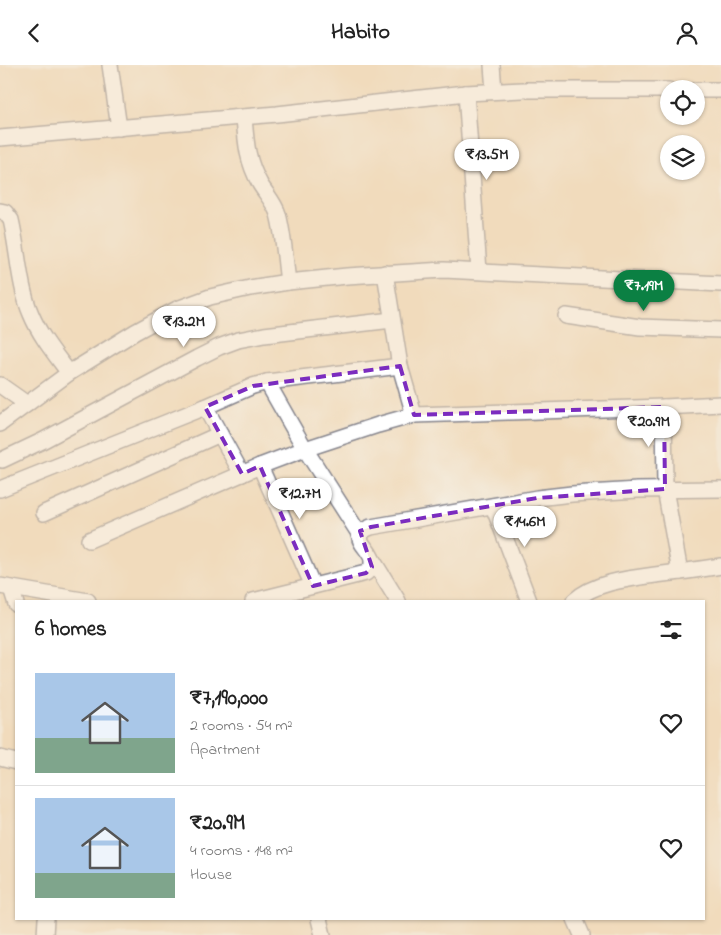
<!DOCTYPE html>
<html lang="en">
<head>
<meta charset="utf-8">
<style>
  :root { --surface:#fff; --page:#f2f2f2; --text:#222; --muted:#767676; --line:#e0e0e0; --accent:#0b8043 }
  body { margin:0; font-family:"Indie Flower",sans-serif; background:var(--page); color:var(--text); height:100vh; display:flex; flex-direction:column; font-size:19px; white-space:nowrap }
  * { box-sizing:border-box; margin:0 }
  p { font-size:16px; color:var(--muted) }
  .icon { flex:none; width:28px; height:28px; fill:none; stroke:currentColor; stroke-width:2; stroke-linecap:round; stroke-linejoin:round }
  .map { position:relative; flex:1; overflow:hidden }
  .sheet { position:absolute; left:15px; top:535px; width:690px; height:320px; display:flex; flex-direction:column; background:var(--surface); border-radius:0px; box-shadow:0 1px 4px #0004 }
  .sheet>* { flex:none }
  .buttons { position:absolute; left:660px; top:15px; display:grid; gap:10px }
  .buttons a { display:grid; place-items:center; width:45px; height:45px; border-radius:50%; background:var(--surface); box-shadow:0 1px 4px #0004; font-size:25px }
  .price { position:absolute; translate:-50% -42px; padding:0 11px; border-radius:18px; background:#fff; color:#222; font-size:16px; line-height:32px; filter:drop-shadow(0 1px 2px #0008) }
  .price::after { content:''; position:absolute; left:50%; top:30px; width:15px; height:11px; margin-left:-8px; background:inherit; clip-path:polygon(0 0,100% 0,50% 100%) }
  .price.active { background:var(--accent); color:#fff }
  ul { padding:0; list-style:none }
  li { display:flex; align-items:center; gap:15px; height:125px; padding:0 20px }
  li+li { border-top:1px solid var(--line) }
  li span { display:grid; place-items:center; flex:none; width:140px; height:100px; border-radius:0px; color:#555 }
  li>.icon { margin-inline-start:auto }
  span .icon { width:60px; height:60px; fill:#fffc; stroke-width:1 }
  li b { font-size:21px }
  h2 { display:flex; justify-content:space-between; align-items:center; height:60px; padding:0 20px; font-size:21px }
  header { display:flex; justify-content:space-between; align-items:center; height:65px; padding:0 20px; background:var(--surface); font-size:22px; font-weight:700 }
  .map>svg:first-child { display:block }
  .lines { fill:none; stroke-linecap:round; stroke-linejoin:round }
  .street-casing { stroke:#86858d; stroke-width:18 }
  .street { stroke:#fff; stroke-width:15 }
  .marked { fill:none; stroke:#7b2cbf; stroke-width:4; stroke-dasharray:10 6; stroke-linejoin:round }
</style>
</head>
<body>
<header><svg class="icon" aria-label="back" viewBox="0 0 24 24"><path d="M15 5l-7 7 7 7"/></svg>Habito<svg class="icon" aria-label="person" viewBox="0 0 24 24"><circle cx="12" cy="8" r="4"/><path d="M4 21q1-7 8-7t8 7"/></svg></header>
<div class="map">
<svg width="721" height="870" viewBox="0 0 721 870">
  <rect width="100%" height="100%" fill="#f6f6f2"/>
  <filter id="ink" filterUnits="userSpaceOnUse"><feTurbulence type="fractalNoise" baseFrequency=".02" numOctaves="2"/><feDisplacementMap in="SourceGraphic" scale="10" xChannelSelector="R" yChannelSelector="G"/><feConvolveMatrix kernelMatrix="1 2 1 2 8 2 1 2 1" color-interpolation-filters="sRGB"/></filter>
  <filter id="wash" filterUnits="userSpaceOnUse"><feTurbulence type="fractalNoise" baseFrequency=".0096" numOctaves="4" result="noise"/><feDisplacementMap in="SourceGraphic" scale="20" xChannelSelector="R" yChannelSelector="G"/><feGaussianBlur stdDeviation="1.12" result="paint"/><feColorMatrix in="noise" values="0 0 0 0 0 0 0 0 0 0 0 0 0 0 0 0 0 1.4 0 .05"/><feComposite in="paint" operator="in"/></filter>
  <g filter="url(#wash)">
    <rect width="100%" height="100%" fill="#f1dbbc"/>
  </g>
  <g filter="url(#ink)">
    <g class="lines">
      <g class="street-casing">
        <g id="street">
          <path d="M110,0L119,63"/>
          <path d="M492,0L494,26"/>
          <path d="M696,25H721"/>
          <path d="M466,28L479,206"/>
          <path d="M244,52C246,78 247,96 260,119C266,129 274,137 278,149C284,171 285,195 288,217"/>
          <path d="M0,73L277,49L466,28L523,25H669"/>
          <path d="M0,146L5,147L11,155C18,184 19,222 31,249C40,271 55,289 69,308"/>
          <path d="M385,208L400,301L414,350"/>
          <path d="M566,251L640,262L721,265"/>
          <path d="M267,317L305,384L360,470"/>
          <path d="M0,320L27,339"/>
          <path d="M205,342L242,409"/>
          <path d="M664,342L665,424L680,507"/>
          <path d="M0,359L69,308L135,267L177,244L210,232L250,223L288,217L347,211L444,205L721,219"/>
          <path d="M2,395L42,376L197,293L219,282L238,275L264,270L392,255"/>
          <path d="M260,401L313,521"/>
          <path d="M0,424L205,342L253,321L267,317L400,301"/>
          <path d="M493,441L529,536"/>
          <path d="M44,448L220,369"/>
          <path d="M89,475L260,401L305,384L378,360L414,350L664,342L721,339"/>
          <path d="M372,494L398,536"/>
          <path d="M0,521L88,536"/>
          <path d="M11,523L16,539"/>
          <path d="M253,536L366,508L372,502C372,499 372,497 372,494C368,481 347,471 371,462L537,433L572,429L638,425L721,424"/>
          <path d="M574,536C595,516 634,513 663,509C682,507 702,504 721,501"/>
          <path d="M0,693L16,697"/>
          <path d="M319,854L323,870"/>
          <path d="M575,854L582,870"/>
          <path d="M45,870L46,854"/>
        </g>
      </g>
      <use href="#street" class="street"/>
    </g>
  </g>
  <path d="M0 0H721V870H0ZM400,301L414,350L664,342L665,424L537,433L371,462L360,466L372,502L366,508L313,521L260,401L242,409L205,342L253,321Z" fill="#f1dbbc" fill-opacity=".55" fill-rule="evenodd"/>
  <path class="marked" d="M400,301L414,350L664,342L665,424L537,433L371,462L360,466L372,502L366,508L313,521L260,401L242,409L205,342L253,321Z"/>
</svg>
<div class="buttons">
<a><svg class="icon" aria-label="locate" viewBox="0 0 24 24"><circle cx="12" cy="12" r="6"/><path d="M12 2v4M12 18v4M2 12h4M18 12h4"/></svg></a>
<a><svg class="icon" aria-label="layers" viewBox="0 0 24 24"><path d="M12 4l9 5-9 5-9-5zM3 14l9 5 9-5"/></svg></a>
</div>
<b class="price" style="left:487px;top:116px">₹13.5M</b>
<b class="price active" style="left:644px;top:247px">₹7.19M</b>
<b class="price" style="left:184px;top:283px">₹13.2M</b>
<b class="price" style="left:649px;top:383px">₹20.9M</b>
<b class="price" style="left:300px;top:455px">₹12.7M</b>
<b class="price" style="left:525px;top:483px">₹14.6M</b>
<section class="sheet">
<h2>6 homes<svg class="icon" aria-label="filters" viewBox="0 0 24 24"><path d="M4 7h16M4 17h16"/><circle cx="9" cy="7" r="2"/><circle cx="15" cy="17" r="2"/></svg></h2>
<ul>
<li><span style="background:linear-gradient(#a9c7e8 65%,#7fa58c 0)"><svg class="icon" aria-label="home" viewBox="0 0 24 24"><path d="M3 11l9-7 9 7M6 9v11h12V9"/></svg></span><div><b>₹7,190,000</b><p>2 rooms · 54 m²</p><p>Apartment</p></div><svg class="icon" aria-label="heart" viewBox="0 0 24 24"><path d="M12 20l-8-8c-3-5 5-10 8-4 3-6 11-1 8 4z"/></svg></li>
<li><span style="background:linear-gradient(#a9c7e8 75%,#7fa58c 0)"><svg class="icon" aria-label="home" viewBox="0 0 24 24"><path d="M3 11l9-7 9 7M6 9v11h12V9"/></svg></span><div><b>₹20.9M</b><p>4 rooms · 148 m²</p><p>House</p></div><svg class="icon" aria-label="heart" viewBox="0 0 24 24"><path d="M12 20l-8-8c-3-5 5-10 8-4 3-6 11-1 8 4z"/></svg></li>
</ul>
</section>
</div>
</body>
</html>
